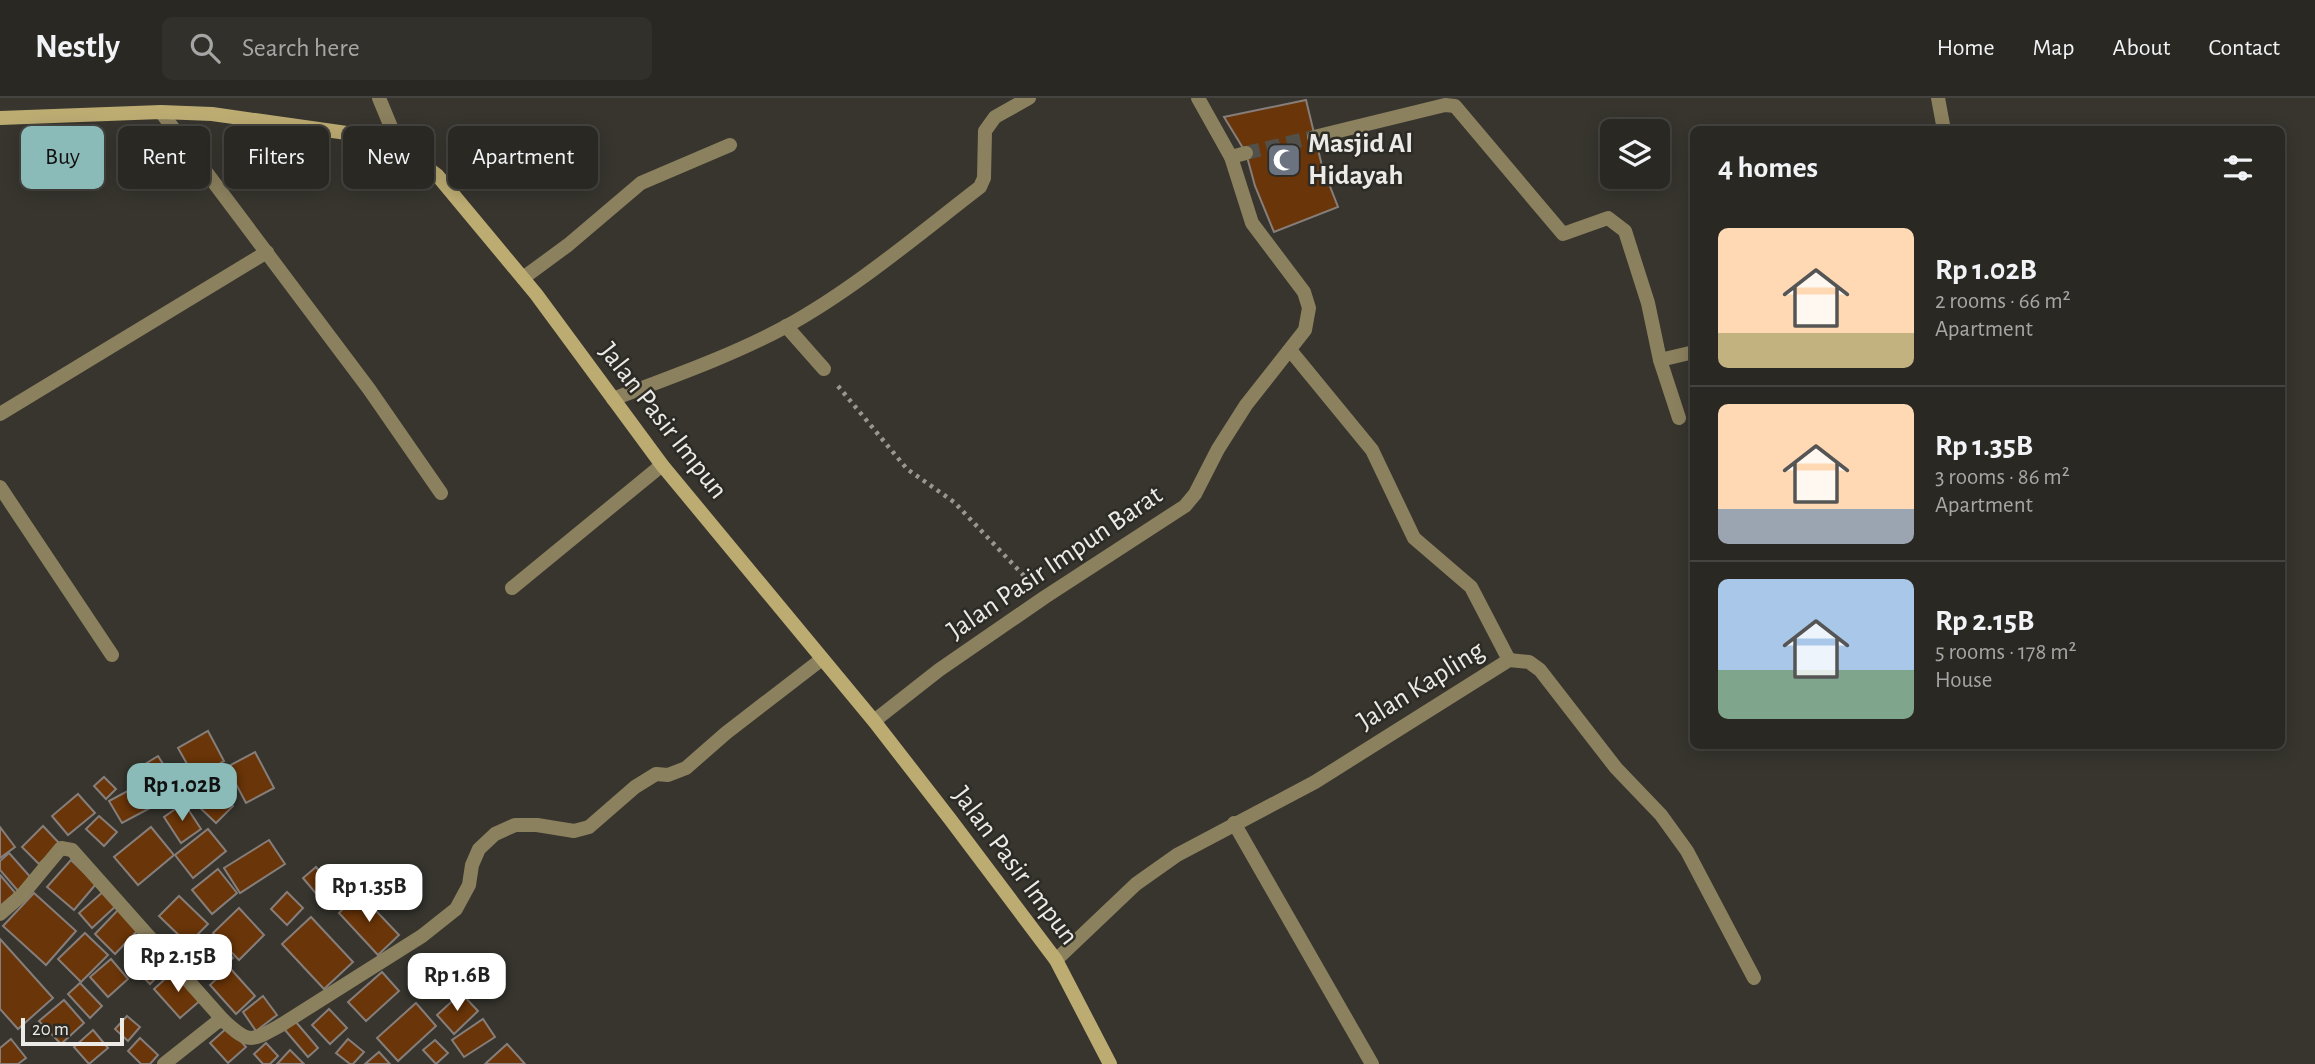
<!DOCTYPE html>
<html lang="en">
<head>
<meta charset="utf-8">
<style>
  :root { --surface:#292822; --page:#31302a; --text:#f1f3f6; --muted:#a5a6a5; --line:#454440; --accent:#8bbbb9 }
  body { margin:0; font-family:"Alegreya Sans",sans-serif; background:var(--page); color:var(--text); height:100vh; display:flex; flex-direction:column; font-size:26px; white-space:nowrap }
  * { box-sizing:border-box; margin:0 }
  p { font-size:23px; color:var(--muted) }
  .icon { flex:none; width:38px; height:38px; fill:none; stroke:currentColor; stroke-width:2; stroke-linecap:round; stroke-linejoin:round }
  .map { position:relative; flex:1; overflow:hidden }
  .drawer { position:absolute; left:1690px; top:28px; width:595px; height:623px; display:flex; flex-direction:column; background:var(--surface); border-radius:10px; box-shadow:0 4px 18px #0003,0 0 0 2px var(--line) }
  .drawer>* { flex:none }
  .hud { position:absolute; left:21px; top:28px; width:665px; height:63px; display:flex; gap:14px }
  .controls { position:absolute; left:1600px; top:21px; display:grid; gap:14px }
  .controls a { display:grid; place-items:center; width:70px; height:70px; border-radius:10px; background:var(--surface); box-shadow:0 4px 18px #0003,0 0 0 2px var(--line); font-size:35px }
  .scale { position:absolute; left:21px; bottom:18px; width:103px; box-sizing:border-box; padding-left:7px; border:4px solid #edebe7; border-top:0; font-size:19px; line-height:24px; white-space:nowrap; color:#edebe7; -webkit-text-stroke:5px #2d2b25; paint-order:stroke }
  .price { position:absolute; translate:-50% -60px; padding:0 16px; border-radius:14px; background:#fff; color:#222; font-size:23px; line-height:46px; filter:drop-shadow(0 2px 4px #0008) }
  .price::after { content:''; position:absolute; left:50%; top:42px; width:21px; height:16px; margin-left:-10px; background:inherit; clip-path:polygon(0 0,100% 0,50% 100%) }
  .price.current { background:var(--accent); color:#111 }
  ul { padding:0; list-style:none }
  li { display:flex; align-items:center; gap:21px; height:175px; padding:0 28px }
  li+li { border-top:2px solid var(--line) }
  li span { display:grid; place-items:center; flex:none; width:196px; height:140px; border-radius:10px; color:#555 }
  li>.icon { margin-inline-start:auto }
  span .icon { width:84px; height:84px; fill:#fffc; stroke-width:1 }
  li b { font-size:30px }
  h2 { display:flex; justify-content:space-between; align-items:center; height:84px; padding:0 28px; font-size:30px }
  .chip { padding:0 24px; border-radius:10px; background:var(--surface); box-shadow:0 4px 18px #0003,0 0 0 2px var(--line); font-size:24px; line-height:63px }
  .chip.current { background:var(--accent); color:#111 }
  header { display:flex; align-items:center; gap:42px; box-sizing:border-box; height:98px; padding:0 35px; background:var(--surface); border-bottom:2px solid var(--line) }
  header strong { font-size:33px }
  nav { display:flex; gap:38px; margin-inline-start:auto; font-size:24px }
  .search { width:490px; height:63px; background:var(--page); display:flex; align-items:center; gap:18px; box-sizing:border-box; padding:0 24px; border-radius:10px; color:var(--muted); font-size:26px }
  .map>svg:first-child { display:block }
  .building { fill:#6a3508; stroke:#867e7a; stroke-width:2 }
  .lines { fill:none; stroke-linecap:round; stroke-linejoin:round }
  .street-tunnel { stroke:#52504a; stroke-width:14; stroke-dasharray:14 7; stroke-linecap:butt }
  .path { stroke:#999792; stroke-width:4.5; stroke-dasharray:3.5 5; stroke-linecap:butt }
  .lane { stroke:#8c815e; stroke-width:14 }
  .street { stroke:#8c815e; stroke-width:14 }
  .secondary { stroke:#bdac72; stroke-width:14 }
  .labels { text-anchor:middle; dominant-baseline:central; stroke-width:5; stroke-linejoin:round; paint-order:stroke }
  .poi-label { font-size:28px; font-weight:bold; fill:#edebe7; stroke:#2d2b25; text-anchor:start }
  .street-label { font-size:28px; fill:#edebe7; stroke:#2d2b25 }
</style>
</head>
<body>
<header>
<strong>Nestly</strong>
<div class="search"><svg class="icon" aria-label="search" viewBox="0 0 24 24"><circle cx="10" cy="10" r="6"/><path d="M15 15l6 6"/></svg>Search here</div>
<nav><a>Home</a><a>Map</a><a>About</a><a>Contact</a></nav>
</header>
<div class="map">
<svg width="2315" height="966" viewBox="0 0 2315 966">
  <rect width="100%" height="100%" fill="#37352e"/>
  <g class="building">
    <path d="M1306,2L1322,68L1338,109L1274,134L1255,88L1246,55L1224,19Z"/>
    <path d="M208,633L224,663L195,680L178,650Z"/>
    <path d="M255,654L274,690L246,705L227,669Z"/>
    <path d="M158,658L179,691L158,704L137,671Z"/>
    <path d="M104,679L116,691L106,701L94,688Z"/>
    <path d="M212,686L233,708L216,725L194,704Z"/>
    <path d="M137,688L150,710L122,725L109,703Z"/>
    <path d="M78,696L95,715L68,737L52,718Z"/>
    <path d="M184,705L201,731L181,745L164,719Z"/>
    <path d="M99,718L117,734L104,748L86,731Z"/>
    <path d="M43,728L60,746L39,766L22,749Z"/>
    <path d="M0,729L15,749L0,760Z"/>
    <path d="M151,729L174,757L138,787L114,759Z"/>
    <path d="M208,731L226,753L193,780L175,757Z"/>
    <path d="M269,742L285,766L240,795L224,770Z"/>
    <path d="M9,755L33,782L19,794L0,772V763Z"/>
    <path d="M71,762L96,786L74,812L47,789Z"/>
    <path d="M316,769L341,800L329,811L303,780Z"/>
    <path d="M218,771L237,795L212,816L192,792Z"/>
    <path d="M0,777L17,797L0,812Z"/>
    <path d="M104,793L117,807L92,830L79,815Z"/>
    <path d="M287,794L303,810L287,827L271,811Z"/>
    <path d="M34,795L76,833L46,867L3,828Z"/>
    <path d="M359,795L399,837L378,857L339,815Z"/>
    <path d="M179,798L208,826L188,846L159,818Z"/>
    <path d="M239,810L264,837L239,862L213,835Z"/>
    <path d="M119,811L139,831L115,856L95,836Z"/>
    <path d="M311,819L353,864L324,891L282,846Z"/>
    <path d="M85,835L108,857L81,884L58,861Z"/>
    <path d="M213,838L233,860L210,881L190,859Z"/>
    <path d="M145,840L171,865L150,886L125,861Z"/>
    <path d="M0,841L53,900L18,931L0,911Z"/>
    <path d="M111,861L128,881L108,899L90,879Z"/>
    <path d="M229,869L255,898L236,916L210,887Z"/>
    <path d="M175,872L202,901L180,920L154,891Z"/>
    <path d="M382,874L399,893L366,923L348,904Z"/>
    <path d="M80,885L102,908L90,920L68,896Z"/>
    <path d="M461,895L478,913L454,936L437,917Z"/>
    <path d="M263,898L277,917L256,933L243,914Z"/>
    <path d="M64,902L84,925L61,946L39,923Z"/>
    <path d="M416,905L436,928L398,963L377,940Z"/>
    <path d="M329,911L347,930L330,946L312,927Z"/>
    <path d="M127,918L140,929L128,943L115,931Z"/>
    <path d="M483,921L495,939L464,959L452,942Z"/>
    <path d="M295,923L318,950L308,959L285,932Z"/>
    <path d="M228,929L246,949L228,965L210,945Z"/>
    <path d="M93,932L108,950L89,966L74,949Z"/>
    <path d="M140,940L158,957L150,966H141L128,953Z"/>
    <path d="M11,941L26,960L18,966H0V950Z"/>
    <path d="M348,941L364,954L353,966H350L336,955Z"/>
    <path d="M435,942L448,955L436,966L423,952Z"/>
    <path d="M266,945L278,958L270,966H263L254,956Z"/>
    <path d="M507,946L525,966H485Z"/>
    <path d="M290,952L304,966H277Z"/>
    <path d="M379,954L390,966H365Z"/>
  </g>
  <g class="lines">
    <path class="street-tunnel" d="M1246,55L1314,39"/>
    <path class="path" d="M838,288L907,371L954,404L1027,481"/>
    <path class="lane" d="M786,228L824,271"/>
    <g class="street">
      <path d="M379,0L398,46"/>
      <path d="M1938,0L1944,32"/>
      <path d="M161,14L369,291L441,395"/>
      <path d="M1314,39L1445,7L1455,8L1563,136L1608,120L1625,133L1648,205L1660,262L1679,320"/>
      <path d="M1231,59L1246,55"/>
      <path d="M523,180L568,147L641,85L730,47"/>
      <path d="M1290,252L1372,352L1414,440L1471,489L1509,562"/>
      <path d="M1660,262L1694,254"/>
      <path d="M613,301C671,279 731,258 785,229C853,192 919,136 980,89L984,80L985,33L995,19L1029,0"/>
      <path d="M0,316L267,154"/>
      <path d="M0,389L112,557"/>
      <path d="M512,490L662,367"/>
      <path d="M874,623L939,572L1045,499L1185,408L1195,396L1218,351L1246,307L1305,232L1309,210L1304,194L1252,125L1231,59L1198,0"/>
      <path d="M1234,725L1372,966"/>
      <path d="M0,816L22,797L61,750L72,752L223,922"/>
      <path d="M1056,862L1136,786L1177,757L1315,684L1509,562L1529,564L1540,572L1616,670L1661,717L1687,753L1754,880"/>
      <path d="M164,966L217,924L223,922C249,946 250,944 281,927L422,838L456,811L469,787L472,767L479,751L495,736L515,727H537L574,733L589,729L635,689L656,676L668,677L686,670L726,635L822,561"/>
    </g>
    <path class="secondary" d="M0,20L161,14L212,16L389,41L437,77L536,196L662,367L874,623L950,721L1056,862L1110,966"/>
  </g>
  <defs>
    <g id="mosque-square" transform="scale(1.75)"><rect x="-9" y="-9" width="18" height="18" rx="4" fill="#6b7280" stroke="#2d2b25"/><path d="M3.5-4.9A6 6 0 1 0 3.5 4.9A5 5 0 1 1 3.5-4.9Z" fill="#fff"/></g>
  </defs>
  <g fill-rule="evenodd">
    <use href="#mosque-square" x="1284" y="62"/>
  </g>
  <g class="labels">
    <g class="poi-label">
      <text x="1308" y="46">Masjid Al<tspan x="1308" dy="32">Hidayah</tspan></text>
    </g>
    <g class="street-label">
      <text transform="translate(663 323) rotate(52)">Jalan Pasir Impun</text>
      <text transform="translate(1055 465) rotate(-34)">Jalan Pasir Impun Barat</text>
      <text transform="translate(1421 588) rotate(-32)">Jalan Kapling</text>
      <text transform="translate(1015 768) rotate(53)">Jalan Pasir Impun</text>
    </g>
  </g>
</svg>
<div class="controls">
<a><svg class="icon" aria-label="layers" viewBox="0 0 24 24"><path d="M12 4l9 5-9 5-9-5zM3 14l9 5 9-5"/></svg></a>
</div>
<div class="scale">20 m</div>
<b class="price current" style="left:182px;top:725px">Rp 1.02B</b>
<b class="price" style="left:369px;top:826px">Rp 1.35B</b>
<b class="price" style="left:178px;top:896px">Rp 2.15B</b>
<b class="price" style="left:457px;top:915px">Rp 1.6B</b>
<div class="hud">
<a class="chip current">Buy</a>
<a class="chip">Rent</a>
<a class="chip">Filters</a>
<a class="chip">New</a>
<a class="chip">Apartment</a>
</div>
<section class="drawer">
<h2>4 homes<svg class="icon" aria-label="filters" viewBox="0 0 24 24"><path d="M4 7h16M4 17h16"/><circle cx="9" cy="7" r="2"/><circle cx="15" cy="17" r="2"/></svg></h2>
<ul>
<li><span style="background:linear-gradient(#ffd9b3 75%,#c2b280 0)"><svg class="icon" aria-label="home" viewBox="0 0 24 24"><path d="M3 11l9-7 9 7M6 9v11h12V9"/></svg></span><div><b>Rp 1.02B</b><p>2 rooms · 66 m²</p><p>Apartment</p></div></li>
<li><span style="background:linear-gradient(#ffd9b3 75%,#9aa5b1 0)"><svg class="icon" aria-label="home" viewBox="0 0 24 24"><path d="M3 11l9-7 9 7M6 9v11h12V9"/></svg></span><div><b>Rp 1.35B</b><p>3 rooms · 86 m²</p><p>Apartment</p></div></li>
<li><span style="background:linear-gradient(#a9c7e8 65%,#7fa58c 0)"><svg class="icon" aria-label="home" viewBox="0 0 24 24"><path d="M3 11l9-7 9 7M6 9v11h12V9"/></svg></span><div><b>Rp 2.15B</b><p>5 rooms · 178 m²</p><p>House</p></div></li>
</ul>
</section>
</div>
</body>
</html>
